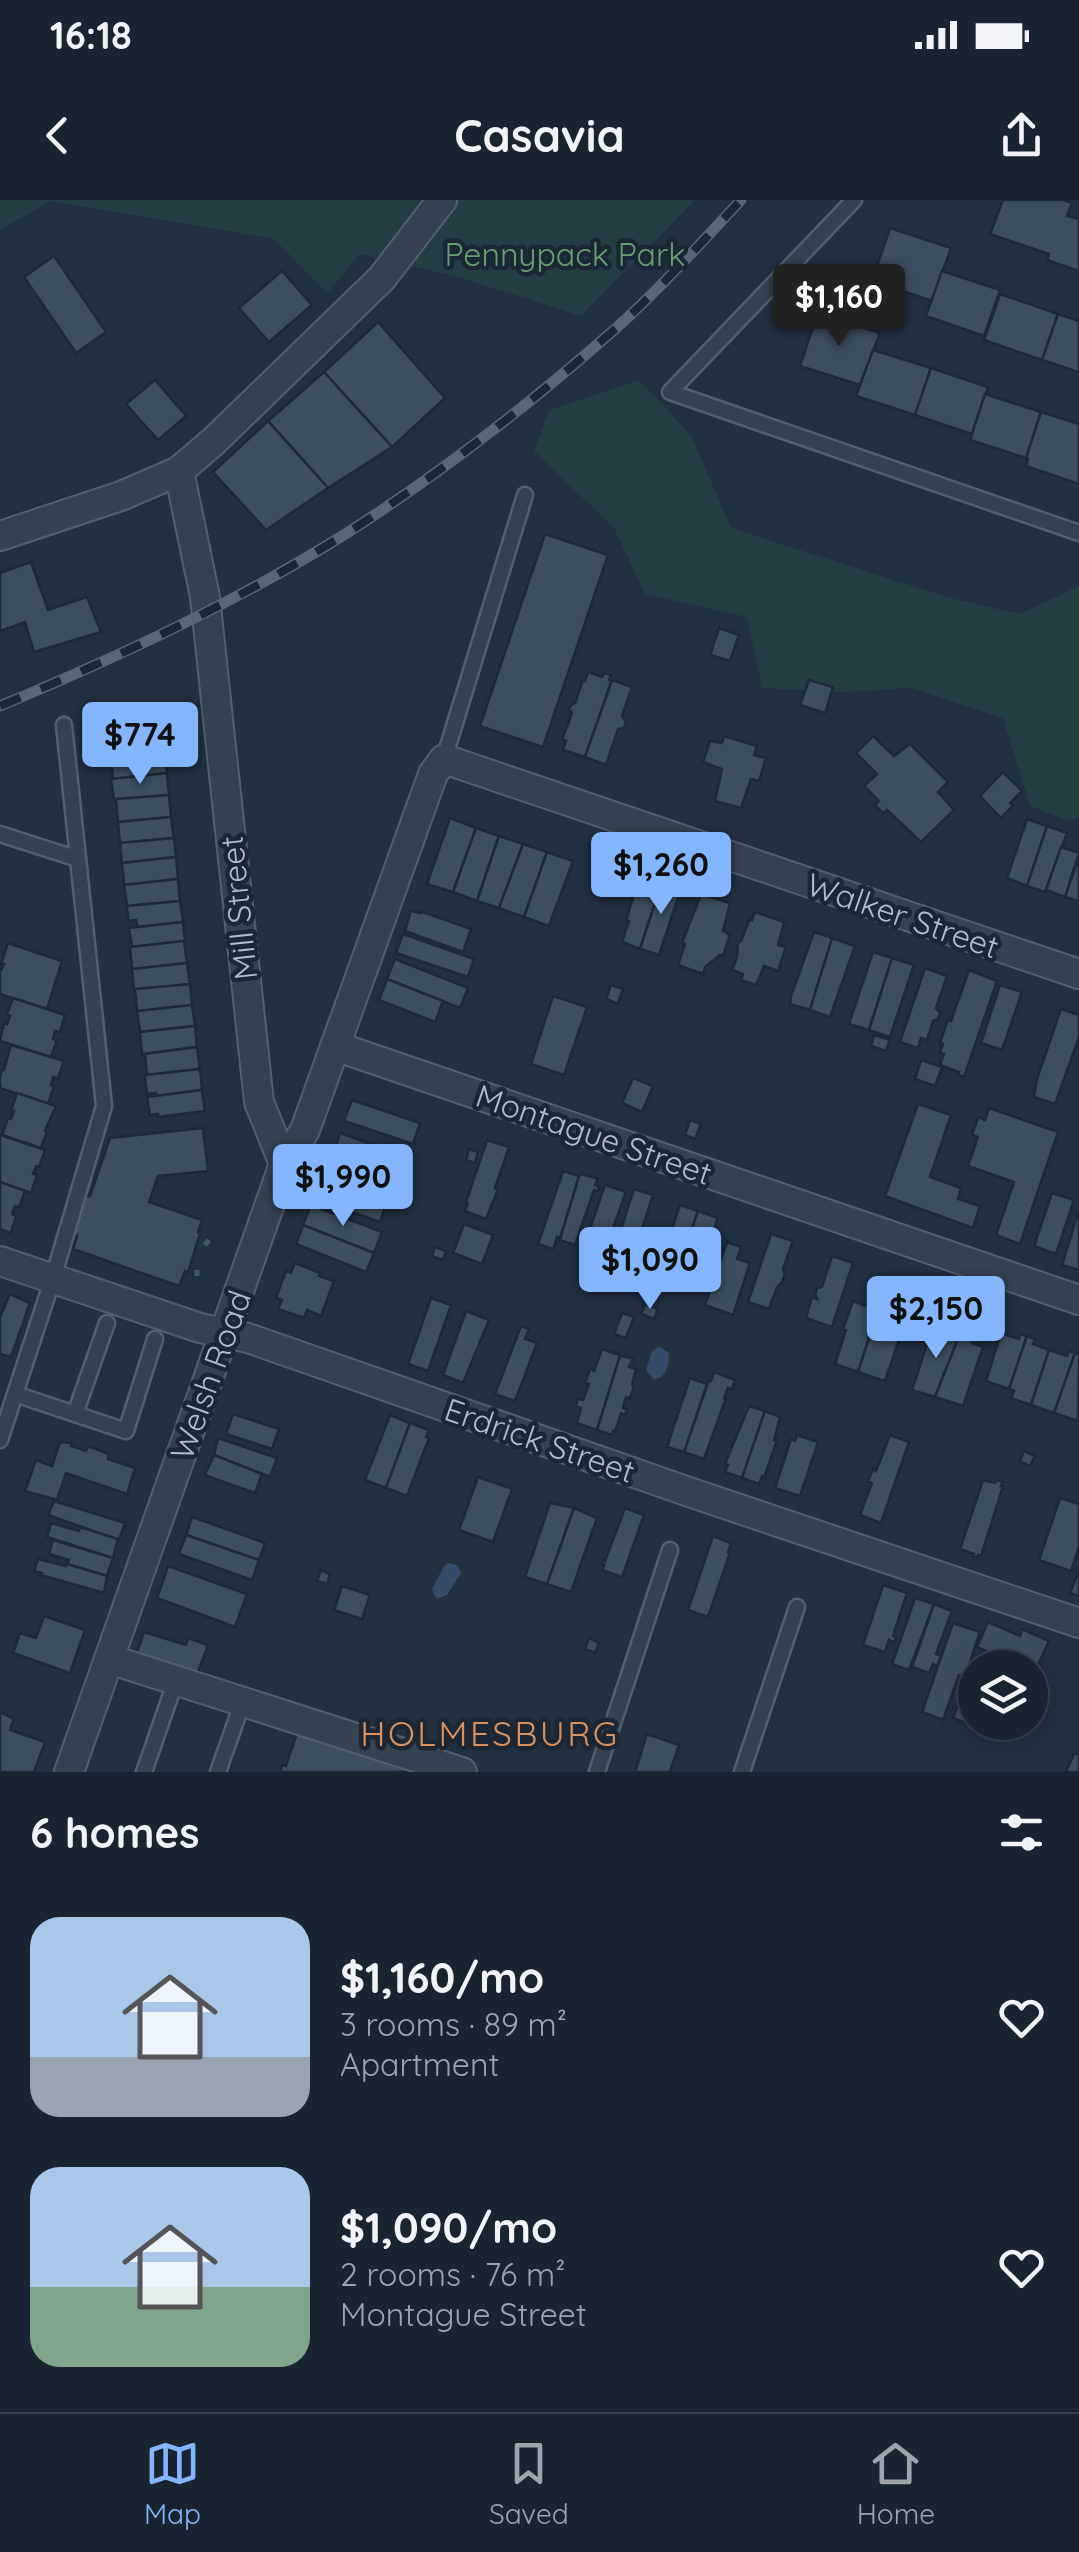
<!DOCTYPE html>
<html lang="en">
<head>
<meta charset="utf-8">
<style>
  :root { --surface:#1a2430; --page:#27303c; --text:#f1f3f6; --muted:#9fa4ab; --line:#38414c; --accent:#84b6ff }
  body { margin:0; font-family:Quicksand,sans-serif; background:var(--page); color:var(--text); height:100vh; display:flex; flex-direction:column; font-size:38px; white-space:nowrap }
  * { box-sizing:border-box; margin:0 }
  p { font-size:32px; color:var(--muted) }
  .icon { flex:none; width:55px; height:55px; fill:none; stroke:currentColor; stroke-width:2; stroke-linecap:round; stroke-linejoin:round }
  .map { position:relative; height:1572px; overflow:hidden }
  .details { display:flex; flex-direction:column; background:var(--surface); flex:1 }
  .details>* { flex:none }
  .buttons { position:absolute; left:958px; top:1450px; display:grid; gap:20px }
  .buttons a { display:grid; place-items:center; width:90px; height:90px; border-radius:50%; background:var(--surface); box-shadow:0 5px 25px #0003,0 0 0 2px var(--line); font-size:50px }
  .price { position:absolute; translate:-50% -85px; padding:0 22px; border-radius:10px; background:var(--accent); color:#111; font-size:32px; line-height:65px; filter:drop-shadow(0 2px 5px #0008) }
  .price::after { content:''; position:absolute; left:50%; top:60px; width:30px; height:22px; margin-left:-15px; background:inherit; clip-path:polygon(0 0,100% 0,50% 100%) }
  .price.on { background:#222; color:#fff }
  ul { padding:0; list-style:none }
  li { display:flex; align-items:center; gap:30px; height:250px; padding:0 30px }
  li span { display:grid; place-items:center; flex:none; width:280px; height:200px; border-radius:30px; color:#555 }
  li>.icon { margin-inline-start:auto }
  span .icon { width:120px; height:120px; fill:#fffc; stroke-width:1 }
  li b { font-size:42px }
  h2 { display:flex; justify-content:space-between; align-items:center; height:120px; padding:0 30px; font-size:42px }
  .status { display:flex; justify-content:space-between; align-items:center; height:70px; padding:0 50px; background:var(--surface); direction:ltr }
  .status svg { height:28px; fill:currentColor }
  header { display:flex; justify-content:space-between; align-items:center; height:130px; padding:0 30px; background:var(--surface); font-size:45px; font-weight:700 }
  .menu { display:flex; justify-content:space-around; align-items:center; height:140px; border-top:2px solid var(--line); background:var(--surface); font-size:28px; color:var(--muted) }
  .menu a { display:grid; justify-items:center; gap:5px }
  .menu .on { color:var(--accent) }
  .map>svg:first-child { display:block }
  .green { fill:#243f41 }
  .water { fill:#344b69 }
  .building { fill:#3e4e60; stroke:#1d2937; stroke-width:2.5 }
  .lines { fill:none; stroke-linecap:round; stroke-linejoin:round }
  .service-casing { stroke:#545f6e; stroke-width:19 }
  .minor-casing { stroke:#545f6e; stroke-width:32 }
  .path { stroke:#425c5e; stroke-width:5; stroke-dasharray:8 8; stroke-linecap:butt }
  .service { stroke:#364250; stroke-width:14 }
  .minor { stroke:#364250; stroke-width:28 }
  .rail-casing { stroke:#586677; stroke-width:11 }
  .rail { stroke:#1b2735; stroke-width:8; stroke-dasharray:22; stroke-linecap:butt }
  .labels { text-anchor:middle; dominant-baseline:central; stroke-width:9; stroke-linejoin:round; paint-order:stroke }
  .park-label { font-size:32px; fill:#689e73; stroke:#1b2735 }
  .street-label { font-size:32px; fill:#b3bccb; stroke:#1b2735 }
  .neighbourhood-label { font-size:35px; letter-spacing:2.5px; fill:#de915a; stroke:#1b2735 }
</style>
</head>
<body>
<div class="status"><b>16:18</b><svg viewBox="0 0 49 12"><path d="M0 12V9h3v3zM5 12V6h3v6zM10 12V3h3v9zM15 12V0h3v12zM26 1h20v11H26zM47 4h2v5h-2z"/></svg></div>
<header><svg class="icon" aria-label="back" viewBox="0 0 24 24"><path d="M15 5l-7 7 7 7"/></svg>Casavia<svg class="icon" aria-label="share" viewBox="0 0 24 24"><path d="M12 15V3M7 8l5-5 5 5M5 13v7h14v-7"/></svg></header>
<div class="map">
<svg width="1079" height="1572" viewBox="0 0 1079 1572">
  <rect width="100%" height="100%" fill="#223040"/>
  <g class="green">
    <path d="M0,0H695L581,116L458,77L360,54L327,93L274,39L51,1L0,30Z"/>
    <path d="M639,180L691,235L731,328L950,398L1020,414L1079,386V617L1070,621L1030,606L1003,518L911,488L844,492L762,488L747,417L645,394L614,328L534,251L549,210Z"/>
  </g>
  <g class="water">
    <path d="M659,1147L668,1152C671,1163 665,1181 653,1179L646,1170L652,1151Z"/>
    <path d="M448,1363L457,1365L461,1373L447,1395L439,1398L435,1397L432,1389L444,1366Z"/>
  </g>
  <g class="building">
    <path d="M1003,0H1064L1072,3L1067,16L1079,19V71L1047,60L1049,54L990,34Z"/>
    <path d="M890,28L951,48L932,101L872,81Z"/>
    <path d="M54,56L106,132L76,153L24,77Z"/>
    <path d="M282,71L312,105L269,142L239,108Z"/>
    <path d="M942,71L1000,90L984,136L926,116Z"/>
    <path d="M1000,94L1058,114L1042,160L984,140Z"/>
    <path d="M818,112L880,133L860,185L800,166Z"/>
    <path d="M1058,114L1079,121V172L1042,160Z"/>
    <path d="M378,122L445,198L392,247L324,172Z"/>
    <path d="M873,150L931,168L915,215L856,196Z"/>
    <path d="M931,168L988,187L972,234L915,215Z"/>
    <path d="M324,172L392,247L328,288L268,221Z"/>
    <path d="M155,180L186,216L158,240L126,204Z"/>
    <path d="M985,194L1041,212L1026,258L970,240Z"/>
    <path d="M1041,212L1079,224V284L1026,266L1028,259L1026,258Z"/>
    <path d="M268,221L328,288L266,330L213,272Z"/>
    <path d="M545,334L608,355L543,547L480,526Z"/>
    <path d="M31,362L48,410L87,397L101,432L34,452L25,422L0,431V373Z"/>
    <path d="M719,428L739,435L730,461L710,455Z"/>
    <path d="M588,472L602,477L604,473L611,475L609,480H612L585,557L563,550L566,541L562,540L572,513L569,509L572,504L575,503L583,480L585,481Z"/>
    <path d="M612,480L632,487L622,516L626,522L624,528L618,529L606,565L585,557Z"/>
    <path d="M809,480L833,487L825,513L800,505Z"/>
    <path d="M160,510L162,530L107,535L105,515Z"/>
    <path d="M162,530L164,551L109,558L106,537Z"/>
    <path d="M724,536L757,546L754,555L766,558L759,581L751,579L741,608L715,601L722,569L703,562L710,541L722,543Z"/>
    <path d="M873,536L894,556L910,544L948,582L938,592L954,610L921,642L887,610L883,613L875,605L879,601L864,586L877,574L856,553Z"/>
    <path d="M164,551L167,573L113,579L111,558Z"/>
    <path d="M1003,572L1022,591L1010,603L1013,605L1001,618L980,596Z"/>
    <path d="M167,573L169,595L114,600L111,579Z"/>
    <path d="M169,595L171,617L118,622L116,599Z"/>
    <path d="M171,617L174,638L120,643L118,622Z"/>
    <path d="M450,618L476,628L453,692L427,684Z"/>
    <path d="M1027,619L1047,626L1027,686L1007,678Z"/>
    <path d="M1047,626L1067,633L1045,692L1027,686Z"/>
    <path d="M476,628L499,636L477,701L453,692Z"/>
    <path d="M499,636L523,644L499,708L477,701Z"/>
    <path d="M174,638L176,657L122,663L120,643Z"/>
    <path d="M523,644L547,652L524,717L499,708Z"/>
    <path d="M1061,647L1079,653L1065,697L1046,690Z"/>
    <path d="M547,652L573,661L549,726L524,717Z"/>
    <path d="M176,657L178,679L124,685L122,663Z"/>
    <path d="M1079,657V701L1065,697Z"/>
    <path d="M644,673L663,679L640,749L622,742L629,721L626,720L638,681H641Z"/>
    <path d="M178,679L180,701L127,706L124,685Z"/>
    <path d="M663,679L682,686L659,755L640,749Z"/>
    <path d="M701,694L730,703L723,731L730,735L723,756L720,755L705,767L703,774L678,765L685,744L682,743Z"/>
    <path d="M180,701L183,722L137,727L136,720L128,721L127,706Z"/>
    <path d="M411,711L420,713V711L471,729L463,752L405,731Z"/>
    <path d="M755,712L784,722L778,745L786,747L778,771L764,766L756,785L741,780L743,774L732,770L737,757L738,743L741,741L750,718L752,720Z"/>
    <path d="M183,722L185,741L132,747L129,728Z"/>
    <path d="M814,732L832,738L810,810L790,804L791,796Z"/>
    <path d="M403,734L474,759L468,777L396,753Z"/>
    <path d="M832,738L855,746L830,817L810,810Z"/>
    <path d="M184,741L187,763L132,769L130,747Z"/>
    <path d="M8,743L62,761L47,809L0,794V772L4,764H1Z"/>
    <path d="M873,752L892,758L869,830L849,824Z"/>
    <path d="M892,758L914,765L890,837L869,830Z"/>
    <path d="M395,759L468,788L460,808L387,779Z"/>
    <path d="M187,763L190,784L134,790L132,769Z"/>
    <path d="M925,768L947,776L936,808L940,813L938,819L933,821L927,840L921,838L918,848L900,842Z"/>
    <path d="M969,770L997,781L964,877L958,875L959,872L940,865L944,854L940,853L943,844L940,843L948,819L951,821Z"/>
    <path d="M387,779L443,801L435,822L379,800Z"/>
    <path d="M190,784L192,805L137,811L135,789Z"/>
    <path d="M611,785L623,789L618,804L606,799Z"/>
    <path d="M1000,785L1022,792L1002,850L981,843Z"/>
    <path d="M553,796L587,807L564,875L531,864Z"/>
    <path d="M13,798L65,815L60,832L55,831L53,839L57,840L51,857L0,841L4,823L7,824L10,816L7,814Z"/>
    <path d="M192,805L195,826L140,832L137,811Z"/>
    <path d="M1061,809L1079,815V837L1055,904L1034,897L1037,879Z"/>
    <path d="M195,826L197,847L142,854L140,832Z"/>
    <path d="M874,835L890,840L886,851L871,846Z"/>
    <path d="M11,845L64,861L58,878L53,877L51,885L54,887L48,904L0,888V876L2,870H4Z"/>
    <path d="M197,847L200,869L147,875L145,854Z"/>
    <path d="M921,860L942,867L935,886L915,879Z"/>
    <path d="M200,869L202,890L156,896V893L147,894L145,875Z"/>
    <path d="M633,878L653,886L642,912L622,903Z"/>
    <path d="M202,890L205,911L158,917V914L150,915L147,897Z"/>
    <path d="M17,893L56,906L45,931L47,932L41,948L2,935L8,918L11,919L14,911H11Z"/>
    <path d="M352,900L420,923L413,944L344,921Z"/>
    <path d="M918,904L951,915L930,977L961,988L958,999L980,1006L973,1028L885,996Z"/>
    <path d="M989,908L1058,932L1020,1044L996,1035L1014,982L968,966L978,937L972,935L978,917L985,920Z"/>
    <path d="M690,920L701,924L695,939L685,935Z"/>
    <path d="M203,928L208,971L158,976L149,1002L202,1020L198,1032L200,1033L188,1073L185,1071L179,1086L73,1049L77,1036L72,1034L86,995L90,996L110,938Z"/>
    <path d="M340,933L407,957L401,976L334,953Z"/>
    <path d="M0,935L45,950L39,967L36,966L33,974L37,975L31,993L0,982Z"/>
    <path d="M487,940L509,947L495,988L498,989L486,1019L465,1011L468,1003L466,1002Z"/>
    <path d="M469,949L478,952L475,963L466,960Z"/>
    <path d="M563,971L579,976L560,1038L557,1037L553,1049L538,1044Z"/>
    <path d="M582,974L598,979L595,985L599,987L598,991L594,990L575,1045L560,1040L579,976Z"/>
    <path d="M325,978L368,993L371,987L390,993L380,1022L317,1000Z"/>
    <path d="M0,982L25,991L19,1007L15,1006L12,1014L16,1016L11,1033L0,1029Z"/>
    <path d="M605,985L626,992L604,1053L584,1046Z"/>
    <path d="M634,989L653,995L623,1087L604,1081Z"/>
    <path d="M1052,993L1074,1000L1056,1054L1034,1046Z"/>
    <path d="M311,1005L382,1032L374,1053L303,1025Z"/>
    <path d="M680,1005L698,1011L675,1080L657,1073Z"/>
    <path d="M1079,1010V1070L1062,1065Z"/>
    <path d="M698,1011L718,1018L696,1082L676,1076Z"/>
    <path d="M464,1024L493,1035L482,1064L453,1053Z"/>
    <path d="M303,1025L374,1053L366,1072L296,1044Z"/>
    <path d="M771,1034L793,1041L783,1069L785,1074L782,1082L777,1087L769,1109L748,1102Z"/>
    <path d="M727,1042L741,1047L737,1059L750,1063L733,1115L705,1105Z"/>
    <path d="M435,1047L446,1051L443,1060L432,1056Z"/>
    <path d="M832,1056L853,1063L832,1127L806,1118L812,1097L817,1099L815,1094L817,1088L822,1087Z"/>
    <path d="M295,1063L320,1073L319,1076L334,1081L321,1116L307,1110L304,1118L278,1109L282,1100L276,1098L286,1071L291,1073Z"/>
    <path d="M10,1094L30,1103L11,1157L0,1154V1117Z"/>
    <path d="M431,1098L451,1105L428,1171L408,1164Z"/>
    <path d="M867,1100L880,1104L858,1172L835,1164L846,1130L843,1129L853,1101L866,1106Z"/>
    <path d="M645,1104L658,1109L654,1119L641,1114Z"/>
    <path d="M880,1104L898,1110L895,1117L906,1120L885,1181L858,1172Z"/>
    <path d="M466,1111L489,1120L463,1183L443,1175Z"/>
    <path d="M622,1113L634,1117L626,1138L614,1134Z"/>
    <path d="M521,1126L529,1129L525,1139L537,1143L515,1201L495,1194Z"/>
    <path d="M945,1126L961,1131L935,1197L912,1190L932,1129L943,1132Z"/>
    <path d="M961,1131L974,1136L972,1143L983,1147L963,1206L935,1197Z"/>
    <path d="M1001,1133L1019,1139L1020,1134L1027,1136L1009,1189L986,1181Z"/>
    <path d="M1027,1136L1035,1139L1033,1144L1049,1150L1031,1205L1011,1198L1014,1191L1009,1189Z"/>
    <path d="M602,1149L620,1155L597,1230L577,1223L581,1208L576,1206L578,1199L583,1200L589,1184L585,1183L590,1169L594,1171Z"/>
    <path d="M1049,1150L1067,1156L1069,1151L1075,1153L1054,1213L1031,1205Z"/>
    <path d="M1075,1153L1079,1154L1078,1221L1054,1213Z"/>
    <path d="M620,1156L633,1158L629,1167L636,1169L632,1184L634,1185L630,1199L626,1197L623,1208L627,1209L625,1215L621,1213L615,1232L613,1231L612,1235L597,1230Z"/>
    <path d="M714,1172L735,1180L732,1189L728,1188L724,1198H726L704,1259L684,1252L709,1180L711,1181Z"/>
    <path d="M690,1178L707,1184L684,1252L667,1247Z"/>
    <path d="M749,1206L765,1211L742,1278L725,1272L728,1265L725,1264Z"/>
    <path d="M765,1211L780,1217L774,1240H777L764,1278L762,1276L759,1284L742,1278Z"/>
    <path d="M233,1214L279,1229L272,1249L226,1234Z"/>
    <path d="M390,1215L410,1223L386,1288L365,1280Z"/>
    <path d="M410,1223L429,1230L426,1237L429,1238L407,1296L386,1288Z"/>
    <path d="M797,1235L818,1242L800,1296L775,1288L791,1239L795,1241Z"/>
    <path d="M890,1235L909,1242L881,1323L860,1315L872,1283L868,1281L873,1269L876,1271Z"/>
    <path d="M218,1238L277,1258L270,1277L214,1255Z"/>
    <path d="M60,1242L72,1243L71,1246L86,1251L88,1246L109,1254L108,1259L135,1268L127,1294L66,1273L57,1300L25,1291L36,1260L52,1266Z"/>
    <path d="M1024,1251L1035,1256L1030,1266L1020,1261Z"/>
    <path d="M214,1255L262,1274L255,1293L207,1276L205,1274Z"/>
    <path d="M478,1277L512,1289L493,1342L459,1330Z"/>
    <path d="M983,1280L995,1283L996,1280L1003,1282L1001,1286H1003L981,1356L978,1355L977,1358L973,1356L974,1354L960,1349Z"/>
    <path d="M1060,1298L1079,1304V1347L1071,1371L1039,1360Z"/>
    <path d="M54,1301L125,1323L119,1340L48,1315Z"/>
    <path d="M550,1303L574,1308L547,1384L525,1377Z"/>
    <path d="M574,1308L597,1318L571,1392L547,1384Z"/>
    <path d="M625,1308L644,1315L622,1377L602,1370L604,1365H602L603,1360L605,1361Z"/>
    <path d="M192,1317L265,1343L259,1360L186,1335Z"/>
    <path d="M51,1323L79,1331L80,1327L118,1339L113,1358L47,1337Z"/>
    <path d="M186,1335L259,1360L252,1380L179,1354Z"/>
    <path d="M713,1336L731,1343L728,1352L730,1353L708,1417L688,1410Z"/>
    <path d="M53,1340L113,1358L107,1376L67,1364L69,1360L49,1354Z"/>
    <path d="M38,1359L66,1366L67,1364L107,1376L104,1393L41,1375L42,1373L34,1371Z"/>
    <path d="M168,1366L247,1394L235,1427L157,1398Z"/>
    <path d="M321,1370L330,1374L327,1384L317,1381Z"/>
    <path d="M1079,1370V1396L1070,1393Z"/>
    <path d="M883,1385L907,1393L893,1436L896,1437L894,1442L889,1440L885,1452L863,1445Z"/>
    <path d="M342,1386L370,1395L362,1419L334,1410Z"/>
    <path d="M915,1398L934,1404L909,1470L892,1464Z"/>
    <path d="M934,1404L952,1411L936,1454L941,1456L937,1466L933,1464L929,1473L912,1467Z"/>
    <path d="M44,1416L85,1430L70,1473L13,1453L20,1433L36,1438Z"/>
    <path d="M988,1422L1020,1436L1022,1429L1049,1441L1034,1473L1030,1471V1468H1023L977,1447Z"/>
    <path d="M953,1423L980,1432L965,1477L959,1475L943,1520L922,1512Z"/>
    <path d="M144,1432L186,1445L188,1438L208,1445L197,1475L143,1457L144,1455L137,1452Z"/>
    <path d="M589,1438L599,1443L595,1453L585,1449Z"/>
    <path d="M967,1483L975,1487V1522H980L978,1528L953,1518Z"/>
    <path d="M0,1512L14,1519L10,1530L45,1542L34,1572H0Z"/>
    <path d="M297,1533L408,1570L407,1572H280L282,1565L286,1566Z"/>
    <path d="M647,1534L679,1545L670,1572H635Z"/>
    <path d="M1075,1553L1079,1555V1572H1069L1066,1571Z"/>
  </g>
  <g class="lines">
    <g class="service-casing">
      <g id="service">
        <path d="M854,0L670,192L1079,333"/>
        <path d="M444,559L525,295"/>
        <path d="M0,634L78,659"/>
        <path d="M15,1194L126,1231L155,1139"/>
        <path d="M75,1214L107,1123"/>
        <path d="M0,1240L53,1078L104,906L64,525"/>
        <path d="M144,1572L176,1480"/>
        <path d="M218,1572L243,1501"/>
        <path d="M597,1572L670,1350"/>
        <path d="M742,1572L797,1407"/>
      </g>
    </g>
    <g class="minor-casing">
      <g id="minor">
        <path d="M179,271L205,397L259,902L284,964"/>
        <path d="M0,336L121,296L179,271L214,241L382,78L442,0"/>
        <path d="M335,846L1079,1100"/>
        <path d="M0,1061L200,1128L248,1138L689,1292L1079,1423"/>
        <path d="M109,1459L462,1572"/>
        <path d="M69,1572L284,964L305,930L433,574L444,559L1079,774"/>
      </g>
    </g>
    <g class="path">
      <path d="M205,1045L209,1040"/>
      <path d="M197,1070V1076"/>
    </g>
    <use href="#service" class="service"/>
    <use href="#minor" class="minor"/>
    <g class="rail-casing">
      <path id="rail" d="M0,506C120,456 237,402 347,333C441,273 530,204 614,130C659,90 700,44 741,0"/>
    </g>
    <use href="#rail" class="rail"/>
  </g>
  <g class="labels">
    <g class="park-label">
      <text x="565" y="54">Pennypack Park</text>
    </g>
    <g class="street-label">
      <text transform="translate(238 708) rotate(-96)">Mill Street</text>
      <text transform="translate(903 715) rotate(19)">Walker Street</text>
      <text transform="translate(594 934) rotate(19)">Montague Street</text>
      <text transform="translate(210 1175) rotate(-70)">Welsh Road</text>
      <text transform="translate(540 1240) rotate(19)">Erdrick Street</text>
    </g>
    <g class="neighbourhood-label">
      <text x="490" y="1533">HOLMESBURG</text>
    </g>
  </g>
</svg>
<div class="buttons">
<a><svg class="icon" aria-label="layers" viewBox="0 0 24 24"><path d="M12 4l9 5-9 5-9-5zM3 14l9 5 9-5"/></svg></a>
</div>
<b class="price on" style="left:839px;top:149px">$1,160</b>
<b class="price" style="left:140px;top:587px">$774</b>
<b class="price" style="left:661px;top:717px">$1,260</b>
<b class="price" style="left:343px;top:1029px">$1,990</b>
<b class="price" style="left:650px;top:1112px">$1,090</b>
<b class="price" style="left:936px;top:1161px">$2,150</b>
</div>
<section class="details">
<h2>6 homes<svg class="icon" aria-label="filters" viewBox="0 0 24 24"><path d="M4 7h16M4 17h16"/><circle cx="9" cy="7" r="2"/><circle cx="15" cy="17" r="2"/></svg></h2>
<ul>
<li><span style="background:linear-gradient(#a9c7e8 70%,#9aa5b1 0)"><svg class="icon" aria-label="home" viewBox="0 0 24 24"><path d="M3 11l9-7 9 7M6 9v11h12V9"/></svg></span><div><b>$1,160/mo</b><p>3 rooms · 89 m²</p><p>Apartment</p></div><svg class="icon" aria-label="heart" viewBox="0 0 24 24"><path d="M12 20l-8-8c-3-5 5-10 8-4 3-6 11-1 8 4z"/></svg></li>
<li><span style="background:linear-gradient(#a9c7e8 60%,#7fa58c 0)"><svg class="icon" aria-label="home" viewBox="0 0 24 24"><path d="M3 11l9-7 9 7M6 9v11h12V9"/></svg></span><div><b>$1,090/mo</b><p>2 rooms · 76 m²</p><p>Montague Street</p></div><svg class="icon" aria-label="heart" viewBox="0 0 24 24"><path d="M12 20l-8-8c-3-5 5-10 8-4 3-6 11-1 8 4z"/></svg></li>
</ul>
</section>
<nav class="menu">
<a class="on"><svg class="icon" aria-label="map" viewBox="0 0 24 24"><path d="M3 6l6-2 6 2 6-2v14l-6 2-6-2-6 2zM9 4v14M15 6v14"/></svg>Map</a>
<a><svg class="icon" aria-label="saved" viewBox="0 0 24 24"><path d="M7 4h10v16l-5-4-5 4z"/></svg>Saved</a>
<a><svg class="icon" aria-label="home" viewBox="0 0 24 24"><path d="M3 11l9-7 9 7M6 9v11h12V9"/></svg>Home</a>
</nav>
</body>
</html>
